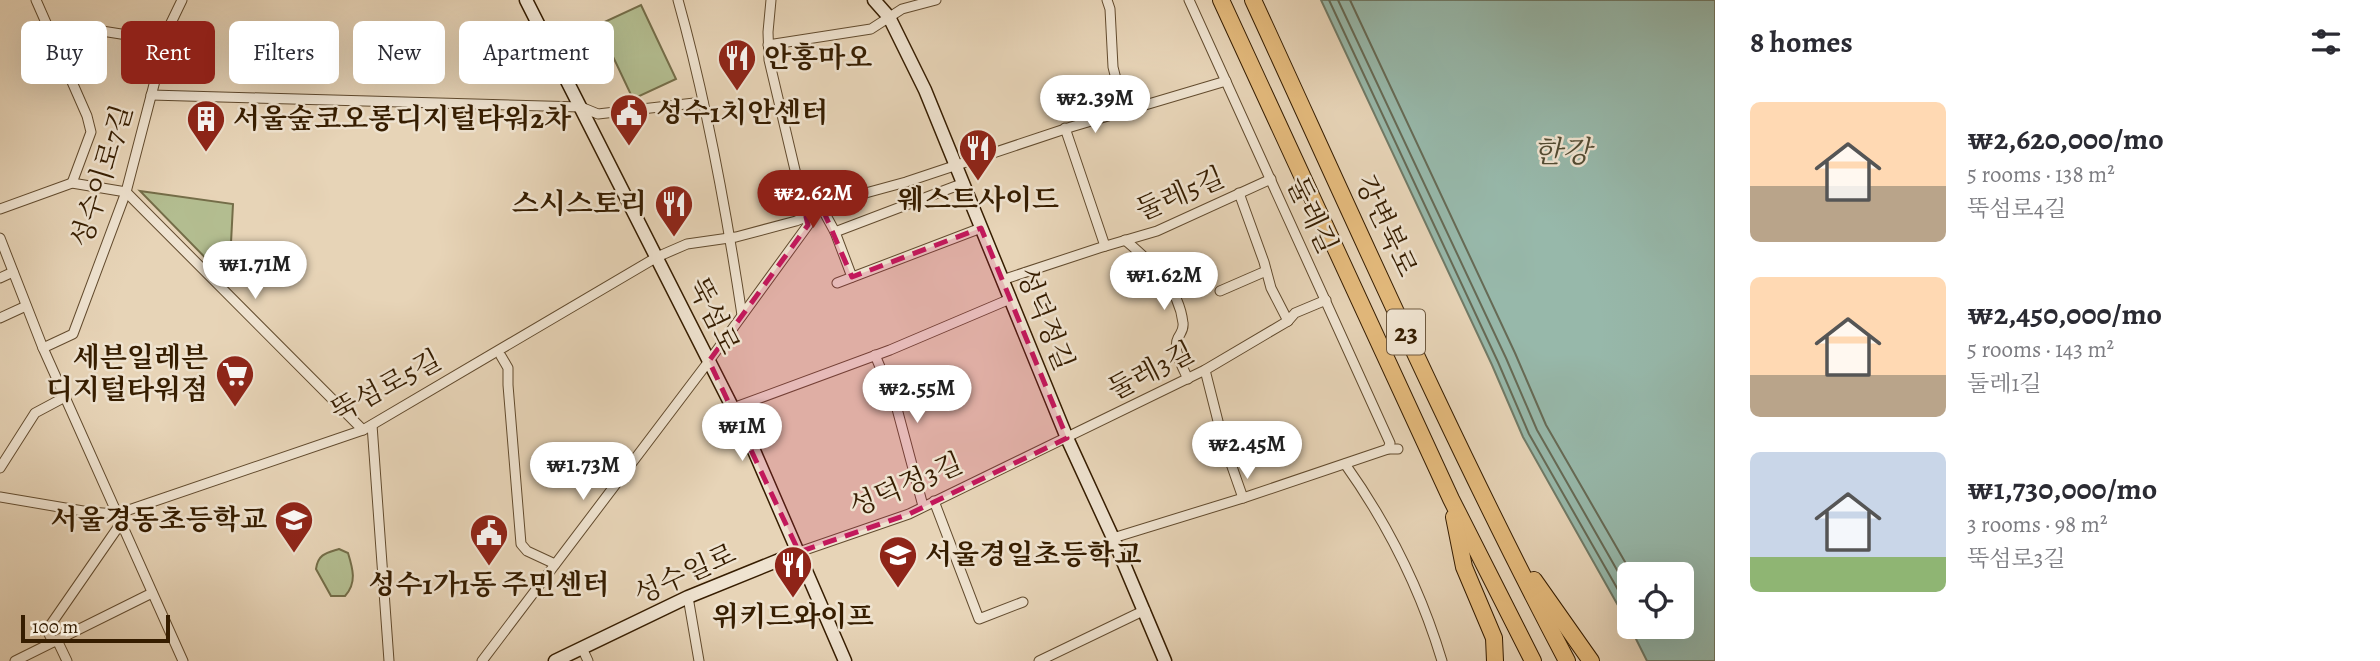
<!DOCTYPE html>
<html lang="en">
<head>
<meta charset="utf-8">
<style>
  :root { --surface:#fff; --page:#f2f2f3; --text:#2b2b33; --muted:#7c7c81; --accent:#8f2418 }
  body { margin:0; font-family:Alegreya,"Noto Serif KR",serif; background:var(--page); color:var(--text); height:100vh; display:flex; flex-direction:column; font-size:26px; white-space:nowrap }
  * { box-sizing:border-box; margin:0 }
  p { font-size:23px; color:var(--muted) }
  .icon { flex:none; width:38px; height:38px; fill:none; stroke:currentColor; stroke-width:2; stroke-linecap:round; stroke-linejoin:round }
  .map { position:relative; flex:1; overflow:hidden }
  .side { display:flex; flex-direction:column; background:var(--surface); width:665px }
  .side>* { flex:none }
  .top-card { position:absolute; left:21px; top:21px; width:665px; height:63px; display:flex; gap:14px }
  .tools { position:absolute; left:1617px; top:562px; display:grid; gap:14px }
  .tools a { display:grid; place-items:center; width:77px; height:77px; border-radius:10px; background:var(--surface); box-shadow:0 7px 28px #0002; font-size:35px }
  .scale { position:absolute; left:21px; bottom:18px; width:149px; box-sizing:border-box; padding-left:7px; border:4px solid #361d00; border-top:0; font-size:19px; line-height:24px; white-space:nowrap; color:#361d00; -webkit-text-stroke:5px #efe3d0; paint-order:stroke }
  .price { position:absolute; translate:-50% -60px; padding:0 16px; border-radius:24px; background:#fff; color:#222; font-size:23px; line-height:46px; filter:drop-shadow(0 2px 4px #0008) }
  .price::after { content:''; position:absolute; left:50%; top:42px; width:21px; height:16px; margin-left:-10px; background:inherit; clip-path:polygon(0 0,100% 0,50% 100%) }
  .price.selected { background:var(--accent); color:#fff }
  ul { padding:0; list-style:none }
  li { display:flex; align-items:center; gap:21px; height:175px; padding:0 35px }
  li span { display:grid; place-items:center; flex:none; width:196px; height:140px; border-radius:10px; color:#555 }
  li>.icon { margin-inline-start:auto }
  span .icon { width:84px; height:84px; fill:#fffc; stroke-width:1 }
  li b { font-size:30px }
  h2 { display:flex; justify-content:space-between; align-items:center; height:84px; padding:0 35px; font-size:30px }
  .tag { padding:0 24px; border-radius:10px; background:var(--surface); box-shadow:0 7px 28px #0002; font-size:24px; line-height:63px }
  .tag.selected { background:var(--accent); color:#fff }
  main { display:flex; flex:1; min-height:0 }
  .map>svg:first-child { display:block }
  .green { fill:#b3bd90; stroke:#746d48; stroke-width:2 }
  .water { fill:#97b8aa; stroke:#707a66; stroke-width:2 }
  .lines { fill:none; stroke-linecap:round; stroke-linejoin:round }
  .shore { stroke:#666a55; stroke-width:2 }
  .street-casing { stroke:#624b2e; stroke-width:11 }
  .secondary-casing { stroke:#361d00; stroke-width:15 }
  .highway-casing { stroke:#361d00; stroke-width:18 }
  .street { stroke:#efe3d0; stroke-width:9 }
  .secondary { stroke:#efe3d0; stroke-width:12 }
  .highway { stroke:#e4ba7c; stroke-width:16 }
  .marked { fill:#c2185b; fill-opacity:0.2; stroke:#c2185b; stroke-width:5; stroke-dasharray:14 9; stroke-linejoin:round }
  .labels { text-anchor:middle; dominant-baseline:central; stroke-width:5; stroke-linejoin:round; paint-order:stroke }
  .shield { fill:#efe3d0; stroke:#6e583e; stroke-width:2 }
  .shield-label { font-size:26px; font-weight:bold; fill:#361d00 }
  .poi-label { font-size:28px; font-weight:bold; fill:#361d00; stroke:#efe3d0; text-anchor:start }
  .street-label { font-size:28px; fill:#361d00; stroke:#efe3d0 }
  .water-label { font-size:30px; font-style:italic; fill:#534c33; stroke:#efe3d0 }
</style>
</head>
<body>
<main>
<div class="map">
<svg width="1715" height="661" viewBox="0 0 1715 661">
  <rect width="100%" height="100%" fill="#e7d4b7"/>
  <filter id="stains"><feTurbulence type="fractalNoise" baseFrequency=".00286" numOctaves="4"/><feColorMatrix values="0 0 0 0 .2 0 0 0 0 .09 0 0 0 0 .02 0 0 0 .5 -.17"/></filter>
  <radialGradient id="worn" r=".72"><stop offset=".6" stop-color="#630" stop-opacity="0"/><stop offset="1" stop-color="#630" stop-opacity=".3"/></radialGradient>
  <g class="green">
    <path d="M641,5L676,79L633,99L598,25Z"/>
    <path d="M140,191L233,204L229,282Z"/>
    <path d="M339,549L348,553C353,569 357,583 345,596H331L316,569C318,554 326,553 339,549Z"/>
  </g>
  <path class="water" d="M1321,0H1715V661H1647L1630,627L1682,626V574H1629V625L1523,437L1492,365Z"/>
  <g class="lines">
    <g class="shore">
      <path d="M1329,0L1498,362L1529,434L1629,609"/>
      <path d="M1338,0L1506,358L1537,430L1629,591"/>
      <path d="M1350,0L1515,353L1546,425L1632,574"/>
    </g>
    <g class="street-casing">
      <g id="street">
        <path d="M36,0L87,116L91,132L72,183"/>
        <path d="M678,0C707,103 726,209 742,315"/>
        <path d="M1107,0L1110,9L1113,67L1124,111"/>
        <path d="M1189,0L1390,443L1388,449"/>
        <path d="M768,45L871,29L902,9L936,0"/>
        <path d="M58,50L102,31L165,41"/>
        <path d="M151,95L581,107L598,114L703,102"/>
        <path d="M1065,128L1105,246"/>
        <path d="M1239,193L1264,262L1271,288L1288,321"/>
        <path d="M0,209L72,183L126,192L363,430"/>
        <path d="M823,210L835,232L852,277"/>
        <path d="M835,232L964,183"/>
        <path d="M0,238L43,348L183,661"/>
        <path d="M1125,240C1151,262 1179,287 1183,323C1184,330 1181,332 1178,338C1172,349 1183,368 1188,379"/>
        <path d="M0,278L13,272"/>
        <path d="M1002,280L1099,248L1157,231L1271,179"/>
        <path d="M837,283L981,228"/>
        <path d="M1220,291L1266,271"/>
        <path d="M0,318L26,306"/>
        <path d="M43,348L73,334L126,192L169,27L182,0"/>
        <path d="M875,355L896,405L923,506"/>
        <path d="M501,356L508,368V385L521,544L527,551L555,564"/>
        <path d="M1205,370L1223,441L1243,498"/>
        <path d="M733,408L890,350L1010,299"/>
        <path d="M372,425L389,661"/>
        <path d="M1345,464C1387,523 1421,591 1442,661"/>
        <path d="M0,468L35,413L65,397"/>
        <path d="M0,497L89,512L117,514L363,430L657,257L687,244L736,237L796,221L862,194L906,182L1071,127L1226,81"/>
        <path d="M934,501L979,619L1023,602"/>
        <path d="M1113,538L1243,498L1388,449H1398"/>
        <path d="M799,552L909,514L1205,370L1288,321L1295,313L1326,300"/>
        <path d="M688,597L699,661"/>
        <path d="M57,640L67,661"/>
        <path d="M53,642L47,630L121,523"/>
        <path d="M582,648L588,661"/>
        <path d="M15,661L152,593"/>
        <path d="M482,661L709,361L808,225L769,60L768,32L771,0"/>
        <path d="M1039,661L1145,610"/>
      </g>
    </g>
    <g class="secondary-casing">
      <g id="secondary">
        <path d="M526,0L752,446L845,661"/>
        <path d="M874,0L889,17L925,90L1067,438L1113,538L1165,661"/>
        <path d="M555,661L688,597L799,552"/>
      </g>
    </g>
    <g class="highway-casing">
      <g id="highway">
        <path d="M1221,0L1451,499L1533,661"/>
        <path d="M1253,0C1355,222 1453,445 1567,661"/>
        <path d="M1454,517L1464,567L1494,638L1495,661"/>
        <path d="M1534,580L1591,661"/>
      </g>
    </g>
    <use href="#street" class="street"/>
    <use href="#secondary" class="secondary"/>
    <use href="#highway" class="highway"/>
  </g>
  <path class="marked" d="M823,210L852,277L981,228L1067,438L909,514L799,552L709,361L808,225L806,217Z"/>
  <defs>
    <g id="restaurant-pin" transform="scale(2.0125)"><path d="M0 17L-7.5 6A9.5 9.5 0 1 1 7.5 6Z" fill="#8f2418" stroke="#efe3d0"/><path d="M-5-6h1v4h1v-4h1v4h1v-4h1v5L-1.5 .5V6h-2V.5L-5-1ZM5-6V6H3V1.5H1.5Q1.5-4 5-6Z" fill="#fff"/></g>
    <g id="civic-pin" transform="scale(2.0125)"><path d="M0 17L-7.5 6A9.5 9.5 0 1 1 7.5 6Z" fill="#8f2418" stroke="#efe3d0"/><path d="M-.6-6.5H3V-4.5H.6V-3L4-1V1h2V6H-6V1h2V-1L-.6-3ZM-1.2 2.5V6h2.4V2.5Z" fill="#fff"/></g>
    <g id="building-pin" transform="scale(2.0125)"><path d="M0 17L-7.5 6A9.5 9.5 0 1 1 7.5 6Z" fill="#8f2418" stroke="#efe3d0"/><path d="M-4-6H4V6H1V3H-1V6H-4ZM-2.5-4.3h1.7v1.8h-1.7ZM.8-4.3h1.7v1.8H.8ZM-2.5-1h1.7V.8h-1.7ZM.8-1h1.7V.8H.8Z" fill="#fff"/></g>
    <g id="supermarket-pin" transform="scale(2.0125)"><path d="M0 17L-7.5 6A9.5 9.5 0 1 1 7.5 6Z" fill="#8f2418" stroke="#efe3d0"/><path d="M-6-5.5h2.5l.6 2H6L4.5 2H-2.5L-4.4-4H-6ZM-1.5 3.2a1.3 1.3 0 1 0 .1 0ZM3 3.2a1.3 1.3 0 1 0 .1 0Z" fill="#fff"/></g>
    <g id="school-pin" transform="scale(2.0125)"><path d="M0 17L-7.5 6A9.5 9.5 0 1 1 7.5 6Z" fill="#8f2418" stroke="#efe3d0"/><path d="M0-5L7-2L0 1L-7-2ZM-4 1L0 2.5L4 1V4Q0 6-4 4Z" fill="#fff"/></g>
  </defs>
  <g fill-rule="evenodd">
    <use href="#restaurant-pin" x="737" y="58"/>
    <use href="#civic-pin" x="629" y="113"/>
    <use href="#building-pin" x="206" y="119"/>
    <use href="#restaurant-pin" x="978" y="148"/>
    <use href="#restaurant-pin" x="674" y="204"/>
    <use href="#supermarket-pin" x="235" y="374"/>
    <use href="#school-pin" x="294" y="520"/>
    <use href="#civic-pin" x="489" y="533"/>
    <use href="#school-pin" x="898" y="555"/>
    <use href="#restaurant-pin" x="793" y="565"/>
  </g>
  <g class="labels">
    <rect class="shield" x="1387" y="309.5" width="38" height="45" rx="5"/>
    <g class="shield-label">
      <text x="1406" y="332">23</text>
    </g>
    <g class="poi-label">
      <text x="764" y="58">안홍마오</text>
      <text x="656" y="113">성수1치안센터</text>
      <text x="233" y="119">서울숲코오롱디지털타워2차</text>
      <text x="978" y="200" text-anchor="middle">웨스트사이드</text>
      <text x="647" y="204" text-anchor="end">스시스토리</text>
      <text x="208" y="358" text-anchor="end">세븐일레븐<tspan x="208" dy="32">디지털타워점</tspan></text>
      <text x="267" y="520" text-anchor="end">서울경동초등학교</text>
      <text x="925" y="555">서울경일초등학교</text>
      <text x="489" y="585" text-anchor="middle">성수1가1동 주민센터</text>
      <text x="793" y="617" text-anchor="middle">위키드와이프</text>
    </g>
    <g class="street-label">
      <text transform="translate(102 176) rotate(-73)">성수이로7길</text>
      <text transform="translate(1180 194) rotate(-23)">둘레5길</text>
      <text transform="translate(1312 215) rotate(65)">둘레길</text>
      <text transform="translate(1386 226) rotate(65)">강변북로</text>
      <text transform="translate(714 316) rotate(64)">뚝섬로</text>
      <text transform="translate(1045 319) rotate(68)">성덕정길</text>
      <text transform="translate(1151 371) rotate(-27)">둘레3길</text>
      <text transform="translate(386 386) rotate(-28)">뚝섬로5길</text>
      <text transform="translate(906 485) rotate(-23)">성덕정3길</text>
      <text transform="translate(685 574) rotate(-24)">성수일로</text>
    </g>
    <g class="water-label">
      <text x="1562" y="152">한강</text>
    </g>
  </g>
  <rect width="100%" height="100%" filter="url(#stains)"/>
  <rect width="100%" height="100%" fill="url(#worn)"/>
</svg>
<div class="tools">
<a><svg class="icon" aria-label="locate" viewBox="0 0 24 24"><circle cx="12" cy="12" r="6"/><path d="M12 2v4M12 18v4M2 12h4M18 12h4"/></svg></a>
</div>
<div class="scale">100 m</div>
<b class="price" style="left:1095px;top:135px">₩2.39M</b>
<b class="price selected" style="left:813px;top:230px">₩2.62M</b>
<b class="price" style="left:255px;top:301px">₩1.71M</b>
<b class="price" style="left:1164px;top:312px">₩1.62M</b>
<b class="price" style="left:917px;top:425px">₩2.55M</b>
<b class="price" style="left:742px;top:463px">₩1M</b>
<b class="price" style="left:1247px;top:481px">₩2.45M</b>
<b class="price" style="left:583px;top:502px">₩1.73M</b>
<div class="top-card">
<a class="tag">Buy</a>
<a class="tag selected">Rent</a>
<a class="tag">Filters</a>
<a class="tag">New</a>
<a class="tag">Apartment</a>
</div>
</div>
<section class="side">
<h2>8 homes<svg class="icon" aria-label="filters" viewBox="0 0 24 24"><path d="M4 7h16M4 17h16"/><circle cx="9" cy="7" r="2"/><circle cx="15" cy="17" r="2"/></svg></h2>
<ul>
<li><span style="background:linear-gradient(#ffd9b3 60%,#b9a48a 0)"><svg class="icon" aria-label="home" viewBox="0 0 24 24"><path d="M3 11l9-7 9 7M6 9v11h12V9"/></svg></span><div><b>₩2,620,000/mo</b><p>5 rooms · 138 m²</p><p>뚝섬로4길</p></div></li>
<li><span style="background:linear-gradient(#ffd9b3 70%,#b9a48a 0)"><svg class="icon" aria-label="home" viewBox="0 0 24 24"><path d="M3 11l9-7 9 7M6 9v11h12V9"/></svg></span><div><b>₩2,450,000/mo</b><p>5 rooms · 143 m²</p><p>둘레1길</p></div></li>
<li><span style="background:linear-gradient(#c9d6e8 75%,#8fb573 0)"><svg class="icon" aria-label="home" viewBox="0 0 24 24"><path d="M3 11l9-7 9 7M6 9v11h12V9"/></svg></span><div><b>₩1,730,000/mo</b><p>3 rooms · 98 m²</p><p>뚝섬로3길</p></div></li>
</ul>
</section>
</main>
</body>
</html>
